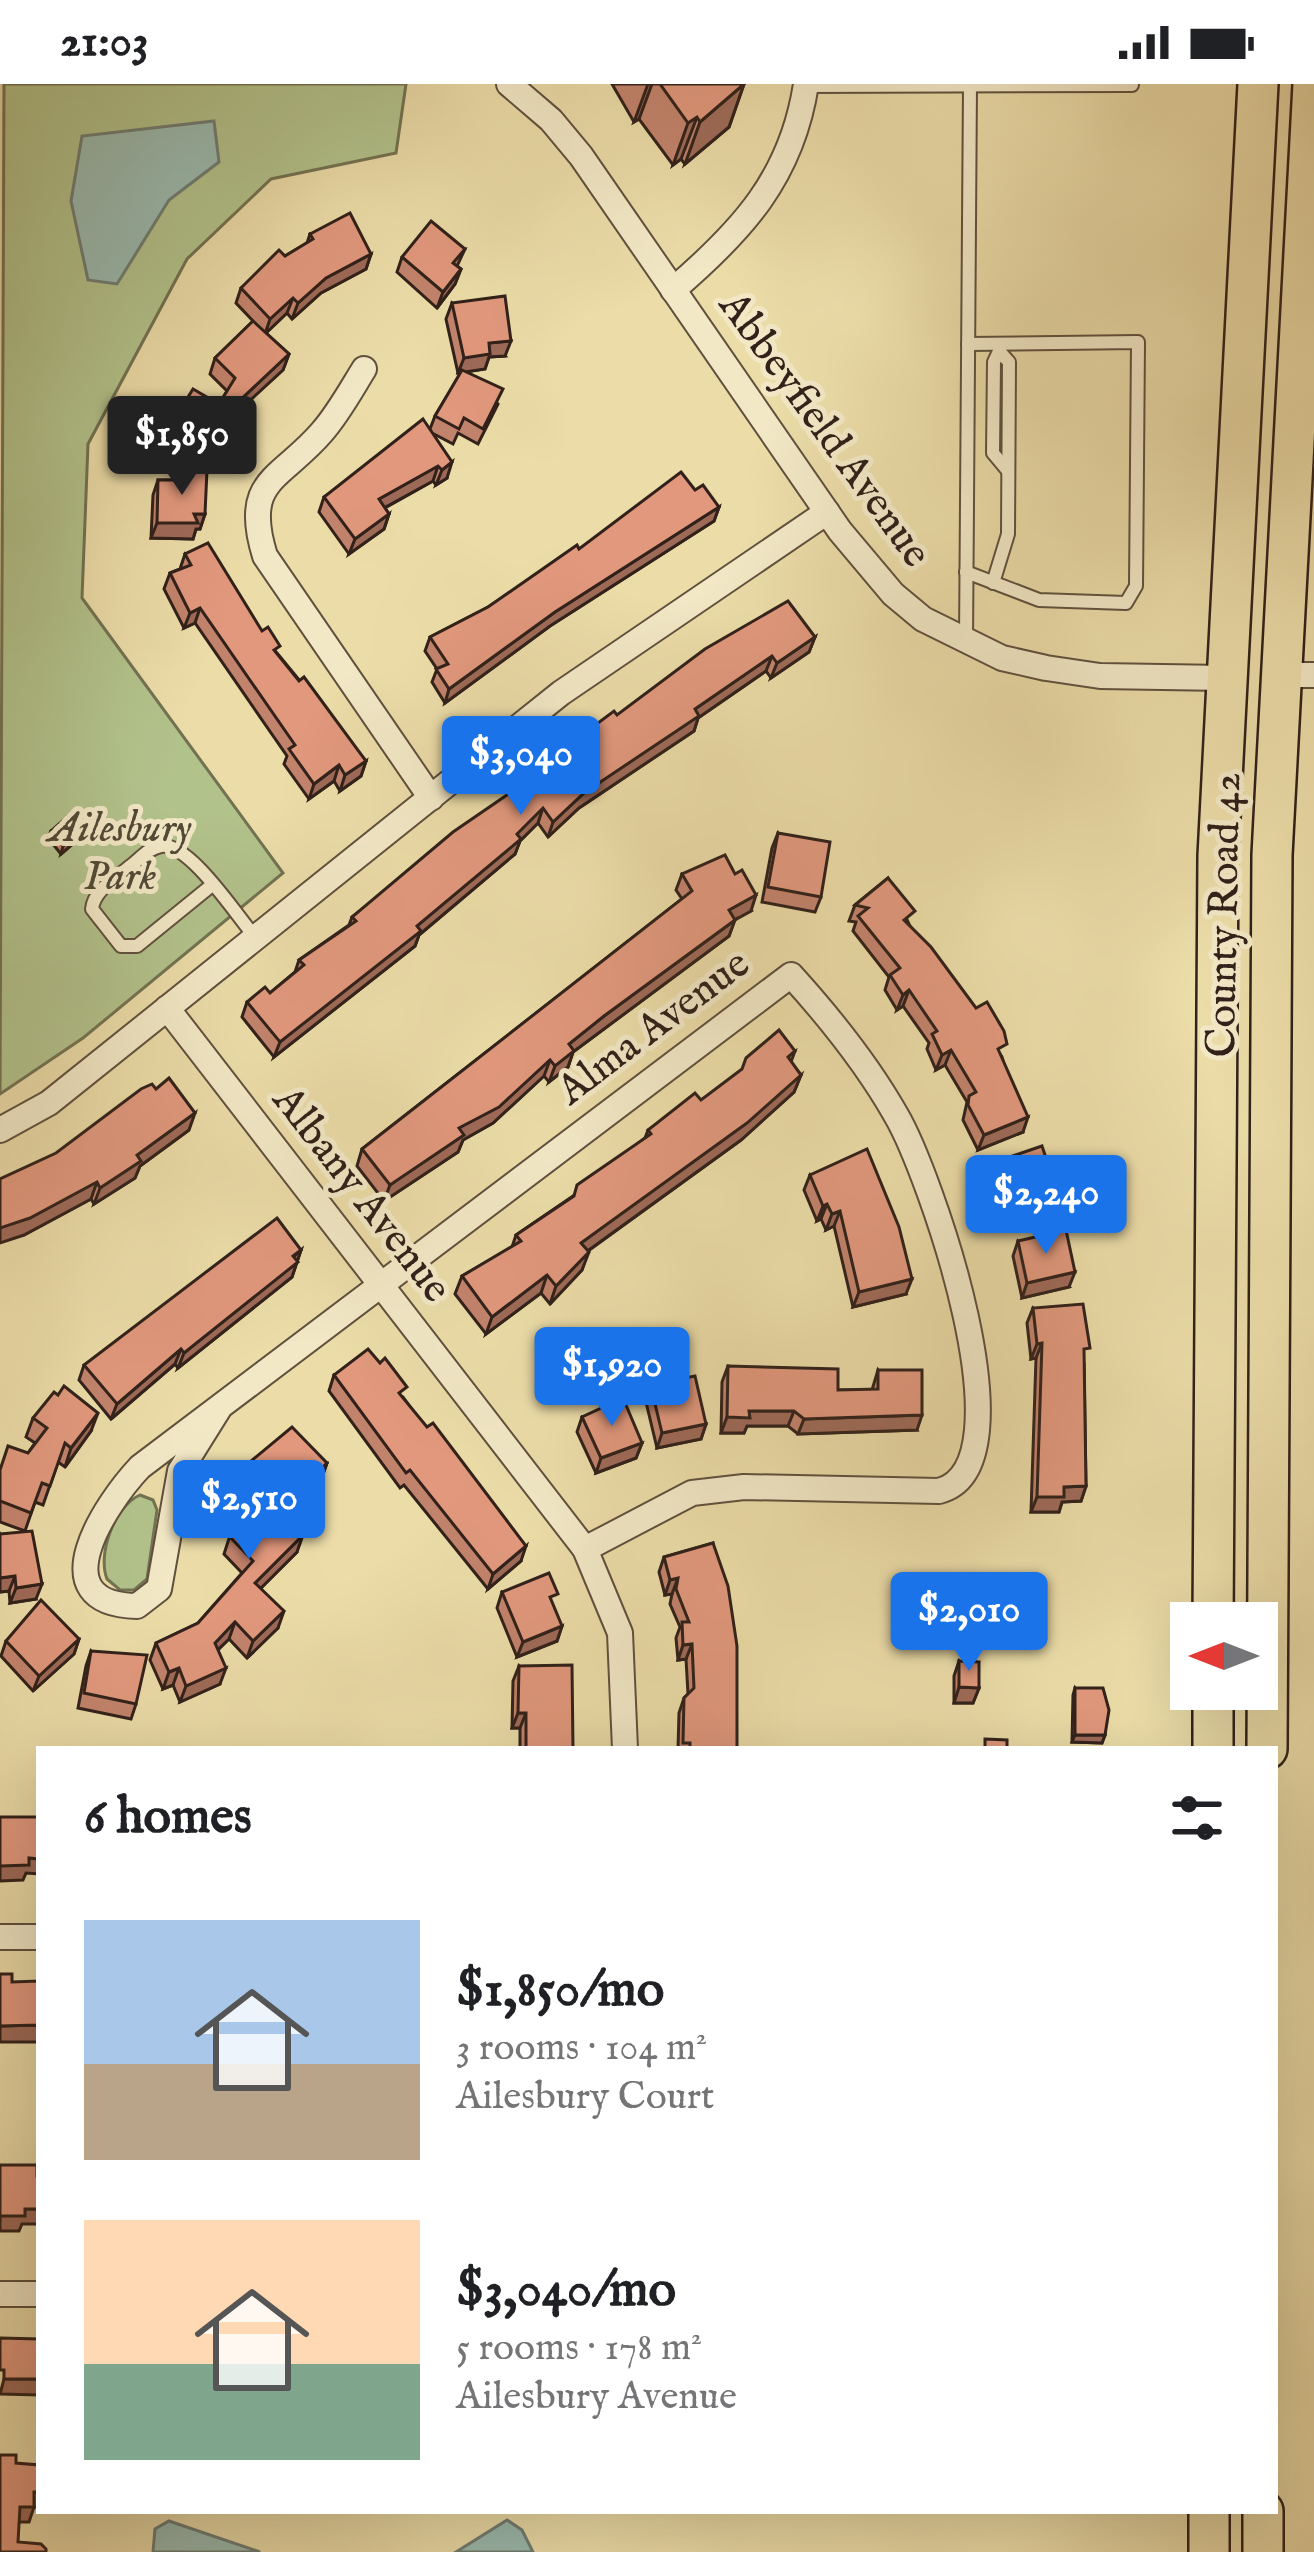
<!DOCTYPE html>
<html lang="en">
<head>
<meta charset="utf-8">
<style>
  :root { --surface:#fff; --page:#f2f2f2; --text:#202124; --muted:#757577; --accent:#1a73e8 }
  body { margin:0; font-family:"IM FELL English",serif; background:var(--page); color:var(--text); height:100vh; display:flex; flex-direction:column; font-size:45px; white-space:nowrap }
  * { box-sizing:border-box; margin:0 }
  p { font-size:39px; color:var(--muted) }
  .icon { flex:none; width:66px; height:66px; fill:none; stroke:currentColor; stroke-width:2; stroke-linecap:round; stroke-linejoin:round }
  .map { position:relative; flex:1; overflow:hidden }
  .drawer { position:absolute; left:36px; top:1662px; width:1242px; height:768px; display:flex; flex-direction:column; background:var(--surface); border-radius:0px; box-shadow:0 12px 48px #0002 }
  .drawer>* { flex:none }
  .needle { width:78px; rotate:270deg }
  .buttons { position:absolute; left:1170px; top:1518px; display:grid; gap:24px }
  .buttons a { display:grid; place-items:center; width:108px; height:108px; border-radius:0px; background:var(--surface); box-shadow:0 12px 48px #0002; font-size:60px }
  .price { position:absolute; translate:-50% -102px; padding:0 27px; border-radius:12px; background:var(--accent); color:#fff; font-size:39px; line-height:78px; filter:drop-shadow(0 3px 6px #0008) }
  .price::after { content:''; position:absolute; left:50%; top:72px; width:36px; height:27px; margin-left:-18px; background:inherit; clip-path:polygon(0 0,100% 0,50% 100%) }
  .price.current { background:#222; color:#fff }
  ul { padding:0; list-style:none }
  li { display:flex; align-items:center; gap:36px; height:300px; padding:0 48px }
  li span { display:grid; place-items:center; flex:none; width:336px; height:240px; border-radius:0px; color:#555 }
  li>.icon { margin-inline-start:auto }
  span .icon { width:144px; height:144px; fill:#fffc; stroke-width:1 }
  li b { font-size:51px }
  h2 { display:flex; justify-content:space-between; align-items:center; height:144px; padding:0 48px; font-size:51px }
  .status { display:flex; justify-content:space-between; align-items:center; height:84px; padding:0 60px; background:var(--surface); direction:ltr }
  .status svg { height:33px; fill:currentColor }
  .map>svg:first-child { display:block }
  .green { fill:#b2c28b; stroke:#727252; stroke-width:3 }
  .water { fill:#99baaf; stroke:#6f7d73; stroke-width:3 }
  .lines { fill:none; stroke-linecap:round; stroke-linejoin:round }
  .service-casing { stroke:#60503e; stroke-width:16 }
  .minor-casing { stroke:#60503e; stroke-width:28 }
  .trunk-casing { stroke:#31211a; stroke-width:44 }
  .service { stroke:#f2e8c6; stroke-width:12 }
  .minor { stroke:#f2e8c6; stroke-width:24 }
  .trunk { stroke:#ebdca8; stroke-width:39 }
  .wall { fill:#c2836c; stroke:#31211a; stroke-width:3 }
  .shaded-wall { fill:#9e6a58; stroke:#31211a; stroke-width:3 }
  .building { fill:#e1987d; stroke:#31211a; stroke-width:3 }
  .labels { text-anchor:middle; dominant-baseline:central; stroke-width:10; stroke-linejoin:round; paint-order:stroke }
  .street-label { font-size:42px; fill:#31211a; stroke:#f2e8c6 }
  .park-label { font-size:42px; font-style:italic; fill:#514936; stroke:#f2e8c6 }
</style>
</head>
<body>
<div class="status"><b>21:03</b><svg viewBox="0 0 49 12"><path d="M0 12V9h3v3zM5 12V6h3v6zM10 12V3h3v9zM15 12V0h3v12zM26 1h20v11H26zM47 4h2v5h-2z"/></svg></div>
<div class="map">
<svg width="1314" height="2468" viewBox="0 0 1314 2468">
  <rect width="100%" height="100%" fill="#ebdca8"/>
  <filter id="stains"><feTurbulence type="fractalNoise" baseFrequency=".00167" numOctaves="4"/><feColorMatrix values="0 0 0 0 .2 0 0 0 0 .09 0 0 0 0 .02 0 0 0 .5 -.17"/></filter>
  <radialGradient id="worn" r=".72"><stop offset=".6" stop-color="#630" stop-opacity="0"/><stop offset="1" stop-color="#630" stop-opacity=".3"/></radialGradient>
  <g class="green">
    <path d="M4,0H406L396,69L271,95L187,175L88,360L82,514L283,789L83,954L0,1010Z"/>
    <path d="M140,1411L153,1416L157,1426L147,1495L134,1506H120L107,1495C97,1469 115,1422 140,1411Z"/>
  </g>
  <g class="water">
    <path d="M214,37L219,78L169,116L117,200L88,196L71,117L82,52Z"/>
    <path d="M507,2436L522,2446L533,2468H456Z"/>
    <path d="M169,2437L260,2468H153L155,2445Z"/>
  </g>
  <g class="lines">
    <g class="service-casing">
      <g id="service">
        <path d="M807,2L1132,1"/>
        <path d="M1000,265L994,278L993,369L1008,387"/>
        <path d="M966,488L1039,516L1126,519L1136,502L1138,258L968,260"/>
        <path d="M993,499L1008,450L1009,278L1000,268"/>
        <path d="M966,557L970,2"/>
        <path d="M212,801L137,862H121L92,825C94,806 115,795 129,783C139,776 148,764 161,762C189,758 237,832 255,853"/>
      </g>
    </g>
    <g class="minor-casing">
      <g id="minor">
        <path d="M509,0L551,36L581,72L840,447L893,510L923,535L1002,574L1046,584L1100,592L1225,594"/>
        <path d="M673,206C742,147 792,93 806,0"/>
        <path d="M364,285C351,306 338,330 322,348C281,396 241,395 265,472L431,714"/>
        <path d="M1279,591H1314"/>
        <path d="M167,924L585,1465L620,1549L625,1665"/>
        <path d="M0,1046L49,1019L561,609L827,428"/>
        <path d="M220,1323L180,1387L159,1505L137,1522C38,1520 106,1419 140,1383L791,891C830,934 867,980 896,1031C929,1087 1034,1383 939,1407L744,1403L692,1409L585,1465"/>
        <path d="M0,1853H39"/>
        <path d="M0,2210H39"/>
      </g>
    </g>
    <g class="trunk-casing">
      <g id="trunk">
        <path d="M1213,1539L1218,772L1258,0"/>
        <path d="M1213,1665V1605"/>
        <path d="M1267,1665L1272,771L1313,0"/>
        <path d="M1209,2468V2427"/>
        <path d="M1263,2468V2427"/>
      </g>
    </g>
    <use href="#service" class="service"/>
    <use href="#minor" class="minor"/>
    <use href="#trunk" class="trunk"/>
  </g>
  <g class="wall">
    <path d="M612,0H744L729,43L685,80L681,75L673,81L639,35L634,38Z"/>
    <path d="M310,150L371,170L366,185L321,209L292,235L287,229L266,249L289,270L283,286L243,322L245,324L240,339L211,387L165,358L170,342L219,320L227,307L210,290L215,274L253,237L236,219L241,204L285,172L307,159Z"/>
    <path d="M465,165L457,182L461,185L455,200L437,224L397,188L402,173Z"/>
    <path d="M452,219L505,272L489,273L485,285L466,288L498,320L478,360L458,349L453,360L432,349L447,394L436,401L433,397L385,424L389,430L384,445L349,470L319,428L324,413L430,345L435,332L461,289H458L446,235Z"/>
    <path d="M177,387L205,430L200,445H196L193,455L151,454L153,411L158,396H174Z"/>
    <path d="M695,406L719,423L714,437L550,542L445,619L432,598L437,585L425,567L430,553L488,523L579,465Z"/>
    <path d="M185,470L277,569L366,677L361,692L340,707L334,697L309,715L284,680L287,672L195,539L184,544L164,505L170,489L180,485Z"/>
    <path d="M815,553L809,568L771,594L766,587L698,634L694,647L579,724L548,753L538,739L520,757L515,770L419,851L415,862L274,973L242,933L247,918L270,909L295,888L299,876L349,841L352,833L533,694L536,685L558,675L589,654L594,642Z"/>
    <path d="M51,747L79,749L76,757L61,770L48,754Z"/>
    <path d="M778,749L821,813L815,828L762,818L772,764Z"/>
    <path d="M682,790L751,827L735,835L729,852L573,968L568,983L549,998L544,992L493,1039L463,1056L458,1068L384,1117L357,1082L362,1065L682,815L676,806Z"/>
    <path d="M888,794L910,842L1002,973L1023,1048L978,1066L963,1036L967,1018L945,981L936,986L927,965L929,959L903,922L897,926L885,906L889,893L853,847L856,838L849,837L855,821Z"/>
    <path d="M795,967L791,978L801,991L794,1008L741,1056L588,1167L582,1186L550,1220L541,1209L486,1250L455,1210L462,1192L512,1163L516,1151L573,1112L645,1054L648,1046L701,1016Z"/>
    <path d="M189,1046L140,1082L135,1094L94,1120L91,1115L24,1151L0,1095Z"/>
    <path d="M1001,1076L1054,1128L1004,1145L996,1091Z"/>
    <path d="M810,1091L906,1210L853,1223L834,1142L826,1146L821,1135L817,1137L804,1106Z"/>
    <path d="M1018,1157L1069,1203L1022,1214L1013,1172Z"/>
    <path d="M301,1166L292,1193L178,1284L175,1280L111,1335L79,1296L84,1281Z"/>
    <path d="M1033,1224L1084,1279L1086,1402L1081,1417L1062,1418L1059,1428H1031L1036,1274L1031,1275L1027,1239Z"/>
    <path d="M728,1282L838,1306H872L878,1286L917,1346L798,1350L788,1342H747L744,1349H721L722,1298Z"/>
    <path d="M666,1286L685,1294L706,1340L701,1355L657,1364L646,1318L651,1303L660,1301Z"/>
    <path d="M334,1291L403,1313L521,1477L488,1505L404,1401L400,1404L329,1307Z"/>
    <path d="M582,1333L642,1359L636,1374L596,1389L577,1348Z"/>
    <path d="M33,1334L91,1347L65,1383L58,1378L43,1421L35,1418L25,1447L0,1438V1385L28,1369L35,1359L26,1353Z"/>
    <path d="M250,1378L327,1379L321,1396L284,1432L297,1468L261,1504L278,1544L247,1574L229,1555L218,1566L220,1600L180,1618L173,1601L163,1605L150,1576L156,1559L198,1539L242,1489L224,1470L233,1442L262,1414L243,1395Z"/>
    <path d="M0,1450L36,1515L10,1519L9,1507L0,1508Z"/>
    <path d="M713,1459L737,1665H678L679,1629L684,1614L688,1610L686,1575L678,1576L676,1554L680,1543L670,1520L672,1510L665,1511L659,1488L664,1473Z"/>
    <path d="M502,1508L562,1542L557,1557L517,1573L497,1524Z"/>
    <path d="M79,1555L74,1570L33,1607L1,1572L6,1557Z"/>
    <path d="M91,1567L136,1620L131,1635L78,1624L86,1582Z"/>
    <path d="M959,1577L979,1604L973,1619H954V1592Z"/>
    <path d="M519,1582L573,1665H520V1644H512L513,1597Z"/>
    <path d="M1075,1604L1105,1651L1102,1659L1072,1658L1073,1611Z"/>
  </g>
  <g class="shaded-wall">
    <path d="M648,0H652L639,35L634,38Z"/>
    <path d="M744,0L729,43L685,80L700,38Z"/>
    <path d="M697,33L681,75L673,81L688,39Z"/>
    <path d="M371,170L366,185L321,209L292,235L298,219L326,194Z"/>
    <path d="M461,185L455,200L437,224L443,208Z"/>
    <path d="M293,214L287,229L265,250L270,235Z"/>
    <path d="M511,257L505,272L489,273L485,285L458,289L464,274L489,259Z"/>
    <path d="M289,270L283,286L231,334L237,319Z"/>
    <path d="M245,324L240,339L211,387L216,371Z"/>
    <path d="M452,378L447,394L436,401L442,386Z"/>
    <path d="M438,382L433,397L373,430L379,415Z"/>
    <path d="M719,423L714,437L550,542L445,619L449,605L555,528Z"/>
    <path d="M194,430H205L200,445H196L193,455L151,454L157,439Z"/>
    <path d="M389,430L384,445L349,470L355,455Z"/>
    <path d="M200,524L195,539L184,544L190,529Z"/>
    <path d="M815,553L809,568L771,594L777,579Z"/>
    <path d="M772,572L766,587L698,634L694,647L579,724L548,753L553,738L584,709L695,625Z"/>
    <path d="M366,677L361,692L340,707L345,691Z"/>
    <path d="M339,681L334,697L309,715L314,700Z"/>
    <path d="M543,724L538,739L520,757L515,770L419,851L415,862L274,973L280,958L417,842Z"/>
    <path d="M79,749L76,757L61,770L63,762Z"/>
    <path d="M756,811L751,827L724,842L729,826Z"/>
    <path d="M735,836L729,852L573,968L568,983L549,998L555,982L569,960L604,932Z"/>
    <path d="M909,906L903,922L897,926L903,911Z"/>
    <path d="M951,966L945,981L936,986L942,971Z"/>
    <path d="M550,976L544,992L493,1039L463,1056L458,1068L384,1117L390,1101L459,1044Z"/>
    <path d="M801,991L794,1008L741,1056L575,1176L581,1159Z"/>
    <path d="M195,1029L189,1046L140,1082L135,1094L94,1120L100,1104L137,1071Z"/>
    <path d="M1028,1033L1023,1048L978,1066L984,1051Z"/>
    <path d="M97,1098L91,1115L24,1151L0,1159V1144Z"/>
    <path d="M1059,1113L1054,1128L1004,1145L1010,1130Z"/>
    <path d="M827,1120L821,1135L817,1137L823,1122Z"/>
    <path d="M840,1127L834,1142L826,1146L832,1130Z"/>
    <path d="M301,1166L292,1193L178,1284L184,1269Z"/>
    <path d="M589,1168L582,1186L550,1220L556,1202Z"/>
    <path d="M1075,1188L1069,1203L1022,1214L1027,1199Z"/>
    <path d="M547,1191L541,1209L486,1250L492,1233Z"/>
    <path d="M912,1195L906,1210L853,1223L859,1208Z"/>
    <path d="M1042,1259L1036,1274L1031,1275L1037,1260Z"/>
    <path d="M181,1265L175,1280L111,1335L117,1320Z"/>
    <path d="M749,1327H794L788,1342H747L744,1349H721L727,1333Z"/>
    <path d="M98,1329L91,1347L65,1383L71,1364Z"/>
    <path d="M922,1331L917,1346L798,1350L804,1335Z"/>
    <path d="M706,1340L701,1355L657,1364L662,1349Z"/>
    <path d="M642,1359L636,1374L596,1389L601,1374Z"/>
    <path d="M327,1379L321,1396L273,1443L279,1426Z"/>
    <path d="M1086,1402L1081,1417L1062,1418L1059,1428H1031L1037,1413L1064,1403Z"/>
    <path d="M303,1451L297,1468L249,1516L255,1499Z"/>
    <path d="M526,1462L521,1477L488,1505L493,1490Z"/>
    <path d="M15,1492L9,1507L0,1508V1494Z"/>
    <path d="M678,1494L672,1510L665,1511L670,1496Z"/>
    <path d="M42,1500L36,1515L10,1519L16,1504Z"/>
    <path d="M284,1527L278,1544L247,1574L253,1557Z"/>
    <path d="M235,1538L229,1555L208,1575L215,1559Z"/>
    <path d="M562,1542L557,1557L517,1573L523,1558Z"/>
    <path d="M79,1555L74,1570L33,1607L39,1592Z"/>
    <path d="M692,1560L686,1575L678,1576L683,1561Z"/>
    <path d="M179,1584L173,1601L163,1605L169,1588Z"/>
    <path d="M226,1584L220,1600L180,1618L186,1602Z"/>
    <path d="M959,1603L979,1604L973,1619H954Z"/>
    <path d="M518,1629H526L520,1644H512Z"/>
    <path d="M1075,1651H1105L1102,1659L1072,1658Z"/>
    <path d="M29,1774L39,1775V1790L26,1789L23,1796L0,1797V1782Z"/>
    <path d="M39,1941V1958H0V1942Z"/>
    <path d="M25,2125H39V2140H22L19,2147H0V2132Z"/>
    <path d="M4,2295H39V2311L0,2310Z"/>
    <path d="M34,2408H39V2423H34L29,2438H14L20,2423Z"/>
  </g>
  <g class="building">
    <path d="M660,0H744L700,38L697,33L688,39Z"/>
    <path d="M350,129L371,170L326,194L298,219L293,214L270,235L241,204L279,166L285,172L313,155L310,150Z"/>
    <path d="M431,137L465,165L453,179L461,185L443,208L402,173Z"/>
    <path d="M505,212L511,257L489,259L490,270L464,274L452,219Z"/>
    <path d="M253,237L289,270L237,319L245,324L216,371L170,342L193,305L219,320L235,294L215,274Z"/>
    <path d="M462,286L503,305L483,345L464,334L459,345L435,332Z"/>
    <path d="M423,335L452,378L442,386L438,382L379,415L389,430L355,455L324,413Z"/>
    <path d="M207,386L205,430H194L198,439H157L158,396H178L177,387Z"/>
    <path d="M681,388L695,406L703,401L719,423L555,528L449,605L436,585L448,580L430,553L488,523L577,461L579,465Z"/>
    <path d="M208,459L262,547L268,543L280,562L274,566L299,597L304,593L366,677L345,691L339,681L314,700L289,665L295,661L200,524L190,529L170,489L191,481L185,470Z"/>
    <path d="M788,517L815,553L777,579L772,572L695,625L699,632L584,709L553,738L543,724L517,750L521,755L417,842L421,847L280,958L247,918L265,903L270,909L304,881L299,876L356,837L352,833L453,748L539,689L536,685L554,668L558,675L598,648L594,642L614,627L617,631L705,565Z"/>
    <path d="M67,733L79,749L63,762L51,747Z"/>
    <path d="M778,749L830,758L821,813L768,803Z"/>
    <path d="M725,771L735,790L742,786L756,811L729,826L735,836L604,932L569,960L574,967L555,982L550,976L499,1023L459,1044L464,1051L390,1101L362,1065L692,807L682,790Z"/>
    <path d="M888,794L915,827L904,836L931,863L976,924L987,918L1004,947L1007,960L998,965L1028,1033L984,1051L968,1021L969,1012L976,1008L951,966L942,971L932,950L937,947L909,906L903,911L890,891L900,884L858,832L868,824L855,821Z"/>
    <path d="M779,946L795,967L788,973L801,991L747,1039L581,1159L589,1168L556,1202L547,1191L492,1233L462,1192L521,1157L516,1151L574,1112L577,1101L651,1050L648,1046L695,1009L701,1016L742,985L746,974Z"/>
    <path d="M169,994L195,1029L137,1071L141,1077L100,1104L97,1098L30,1134L0,1144V1095L56,1069L141,1005L152,1000L156,1005Z"/>
    <path d="M1042,1062L1059,1113L1010,1130L1001,1076Z"/>
    <path d="M867,1065L899,1143L912,1195L859,1208L840,1127L832,1130L827,1120L823,1122L810,1091Z"/>
    <path d="M277,1134L301,1166L293,1172L298,1178L184,1269L181,1265L117,1320L84,1281Z"/>
    <path d="M1066,1146L1075,1188L1027,1199L1018,1157Z"/>
    <path d="M1083,1220L1090,1264L1084,1265L1086,1402L1064,1403V1413H1037L1042,1259L1037,1260L1033,1224Z"/>
    <path d="M368,1265L380,1279L385,1274L407,1303L399,1309L427,1343L433,1339L526,1462L493,1490L410,1386L406,1389L334,1291Z"/>
    <path d="M682,1282L685,1294L695,1292L706,1340L662,1349L651,1303L669,1299L666,1286Z"/>
    <path d="M728,1282L838,1285V1306L878,1305V1286H922V1331L804,1335L794,1327H749L750,1334L727,1333Z"/>
    <path d="M64,1302L98,1329L71,1364L65,1359L50,1402L42,1399L31,1429L0,1417V1386L8,1362L28,1369L47,1344L33,1334L54,1308L58,1311Z"/>
    <path d="M623,1314L642,1359L601,1374L582,1333Z"/>
    <path d="M292,1343L327,1379L279,1426L303,1451L255,1499L284,1527L253,1557L235,1538L215,1559L226,1584L186,1602L179,1584L169,1588L156,1559L198,1539L253,1477L230,1453L238,1447L233,1442L273,1403L250,1378Z"/>
    <path d="M32,1447L42,1500L16,1504L15,1492L0,1494V1450Z"/>
    <path d="M713,1459L728,1502L737,1562V1665H690V1659H683L684,1614L694,1604L692,1560L683,1561L682,1538H689L676,1505L678,1494L670,1496L664,1473Z"/>
    <path d="M549,1489L558,1510L550,1513L562,1542L523,1558L502,1508Z"/>
    <path d="M41,1516L79,1555L39,1592L6,1557Z"/>
    <path d="M91,1567L147,1571L136,1620L84,1609Z"/>
    <path d="M959,1577L979,1578V1604L959,1603Z"/>
    <path d="M572,1581L573,1665H526V1629H518L519,1582Z"/>
    <path d="M1075,1604H1103L1109,1626L1105,1651H1075Z"/>
    <path d="M985,1655L1007,1656V1665H985Z"/>
    <path d="M0,1733H39V1775L29,1774V1781L0,1782Z"/>
    <path d="M0,1890H12V1898L39,1897V1941L0,1942Z"/>
    <path d="M0,2081H37V2092H39V2125H25V2132H0Z"/>
    <path d="M0,2254L39,2255V2295H4V2286H0Z"/>
    <path d="M0,2371H16V2379L39,2381V2408H34V2423H20L18,2458L41,2460L46,2465V2468H0Z"/>
  </g>
  <g class="labels">
    <g class="street-label">
      <text transform="translate(824 346) rotate(54)">Abbeyfield Avenue</text>
      <text transform="translate(1225 831) rotate(-89)">County Road 42</text>
      <text transform="translate(654 944) rotate(-37)">Alma Avenue</text>
      <text transform="translate(361 1111) rotate(52)">Albany Avenue</text>
    </g>
    <g class="park-label">
      <text x="120" y="745">Ailesbury<tspan x="120" dy="48">Park</tspan></text>
    </g>
  </g>
  <rect width="100%" height="100%" filter="url(#stains)"/>
  <rect width="100%" height="100%" fill="url(#worn)"/>
</svg>
<div class="buttons">
<a><svg class="needle" viewBox="-14 -14 28 28"><path d="M0-13l5 13h-10z" fill="#e53935"/><path d="M0 13l5-13h-10z" fill="#757577"/></svg></a>
</div>
<b class="price current" style="left:182px;top:414px">$1,850</b>
<b class="price" style="left:521px;top:734px">$3,040</b>
<b class="price" style="left:1046px;top:1173px">$2,240</b>
<b class="price" style="left:612px;top:1345px">$1,920</b>
<b class="price" style="left:249px;top:1478px">$2,510</b>
<b class="price" style="left:969px;top:1590px">$2,010</b>
<section class="drawer">
<h2>6 homes<svg class="icon" aria-label="filters" viewBox="0 0 24 24"><path d="M4 7h16M4 17h16"/><circle cx="9" cy="7" r="2"/><circle cx="15" cy="17" r="2"/></svg></h2>
<ul>
<li><span style="background:linear-gradient(#a9c7e8 60%,#b9a48a 0)"><svg class="icon" aria-label="home" viewBox="0 0 24 24"><path d="M3 11l9-7 9 7M6 9v11h12V9"/></svg></span><div><b>$1,850/mo</b><p>3 rooms · 104 m²</p><p>Ailesbury Court</p></div></li>
<li><span style="background:linear-gradient(#ffd9b3 60%,#7fa58c 0)"><svg class="icon" aria-label="home" viewBox="0 0 24 24"><path d="M3 11l9-7 9 7M6 9v11h12V9"/></svg></span><div><b>$3,040/mo</b><p>5 rooms · 178 m²</p><p>Ailesbury Avenue</p></div></li>
</ul>
</section>
</div>
</body>
</html>
